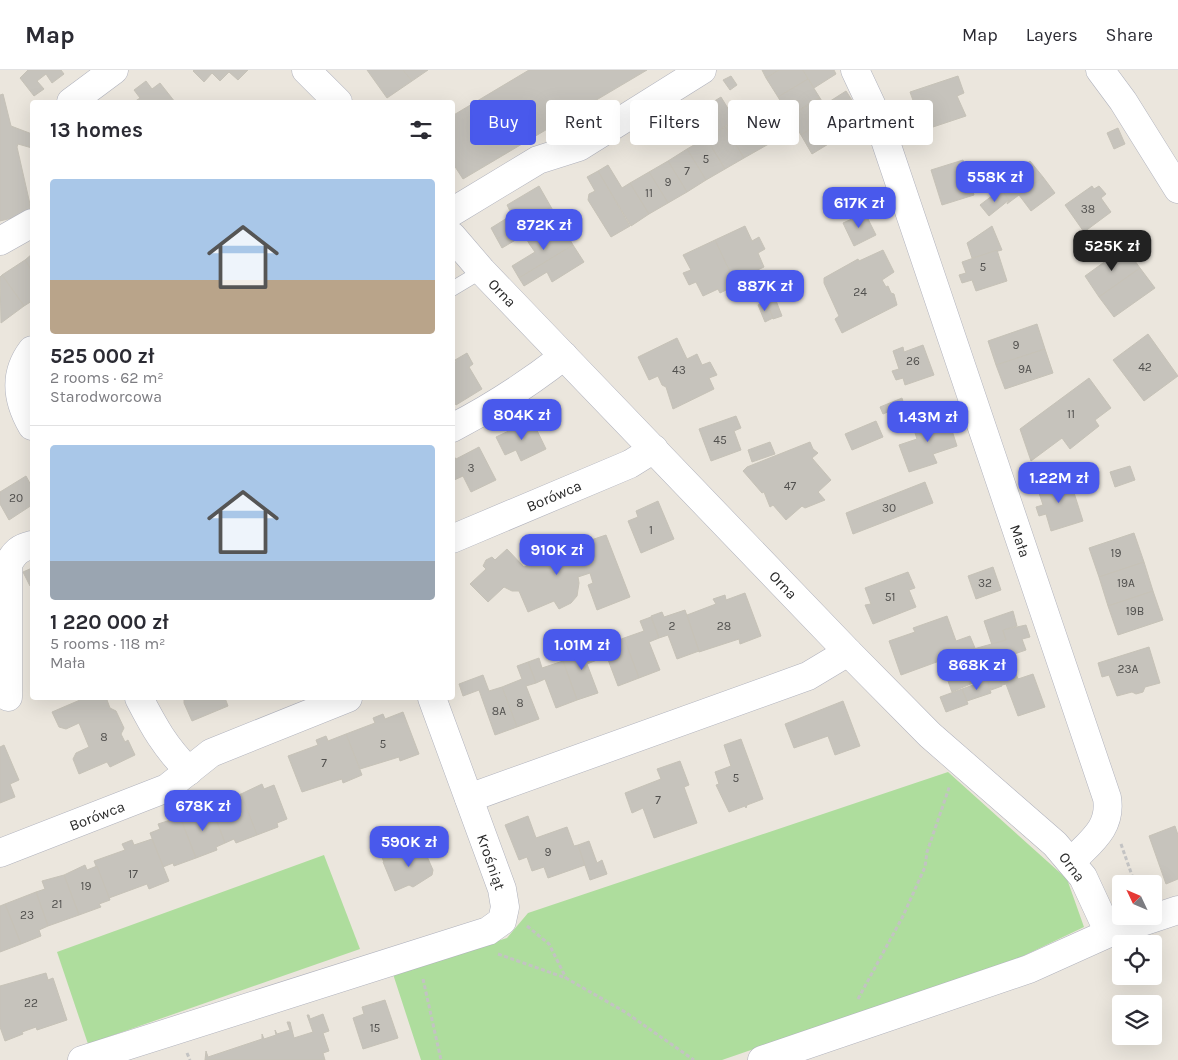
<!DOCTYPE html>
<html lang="en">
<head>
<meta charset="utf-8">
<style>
  :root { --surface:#fff; --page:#f2f2f3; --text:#2b2b33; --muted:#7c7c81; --line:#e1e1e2; --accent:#4959ec }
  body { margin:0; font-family:Karla,sans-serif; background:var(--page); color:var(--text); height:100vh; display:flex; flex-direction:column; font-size:19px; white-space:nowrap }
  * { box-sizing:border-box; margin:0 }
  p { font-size:16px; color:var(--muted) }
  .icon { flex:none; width:28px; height:28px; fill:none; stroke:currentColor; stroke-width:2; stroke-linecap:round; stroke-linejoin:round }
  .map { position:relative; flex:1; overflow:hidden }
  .sheet { position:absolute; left:30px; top:30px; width:425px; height:600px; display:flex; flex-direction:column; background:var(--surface); border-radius:5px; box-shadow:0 5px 20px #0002 }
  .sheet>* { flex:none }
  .banner { position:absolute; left:470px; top:30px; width:475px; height:45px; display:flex; gap:10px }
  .needle { width:32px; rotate:314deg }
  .controls { position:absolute; left:1112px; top:805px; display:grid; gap:10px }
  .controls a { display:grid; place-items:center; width:50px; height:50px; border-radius:5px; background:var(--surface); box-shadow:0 5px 20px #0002; font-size:25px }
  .price { position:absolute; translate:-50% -42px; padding:0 11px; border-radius:10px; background:var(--accent); color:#fff; font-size:16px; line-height:32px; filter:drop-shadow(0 1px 2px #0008) }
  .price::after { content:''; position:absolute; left:50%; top:30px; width:15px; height:11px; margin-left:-8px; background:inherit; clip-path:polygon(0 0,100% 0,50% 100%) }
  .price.on { background:#222; color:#fff }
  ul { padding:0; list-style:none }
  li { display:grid; align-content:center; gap:10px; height:265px; padding:0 20px }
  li+li { border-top:1px solid var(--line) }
  li span { display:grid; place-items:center; height:155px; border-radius:5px; color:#555 }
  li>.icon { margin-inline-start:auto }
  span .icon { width:90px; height:90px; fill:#fffc; stroke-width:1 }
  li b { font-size:21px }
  h2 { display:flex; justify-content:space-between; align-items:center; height:60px; padding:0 20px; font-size:21px }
  .chip { padding:0 18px; border-radius:5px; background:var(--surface); box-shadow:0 5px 20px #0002; font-size:18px; line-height:45px }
  .chip.on { background:var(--accent); color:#fff }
  header { display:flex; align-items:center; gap:30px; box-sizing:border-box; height:70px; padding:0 25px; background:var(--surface); border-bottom:1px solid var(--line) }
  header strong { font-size:24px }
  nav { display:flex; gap:28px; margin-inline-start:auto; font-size:18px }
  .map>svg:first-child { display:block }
  .green { fill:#aedd9d }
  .building { fill:#c6c3bc; stroke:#c6c2b7 }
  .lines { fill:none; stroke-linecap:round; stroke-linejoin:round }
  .service-casing { stroke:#b0b2bd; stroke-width:15 }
  .minor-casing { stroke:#b0b2bd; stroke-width:29 }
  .path { stroke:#c3c3c3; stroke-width:3; stroke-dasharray:4 2.5; stroke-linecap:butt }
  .service { stroke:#fff; stroke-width:14 }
  .minor { stroke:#fff; stroke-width:28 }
  .labels { text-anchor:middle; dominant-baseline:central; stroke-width:4.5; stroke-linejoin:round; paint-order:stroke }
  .number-label { font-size:12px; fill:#51504e }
  .street-label { font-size:15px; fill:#2a2a2a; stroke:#fff }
</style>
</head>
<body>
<header>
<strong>Map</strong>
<nav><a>Map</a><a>Layers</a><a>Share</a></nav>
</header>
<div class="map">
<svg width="1178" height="990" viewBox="0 0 1178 990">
  <rect width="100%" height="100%" fill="#ebe6dd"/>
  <g class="green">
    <path d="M948,702L1067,809L1084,857L1021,887L722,990H421L393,904L507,868L528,843Z"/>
    <path d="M324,785L360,879L88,974L57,882Z"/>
  </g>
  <g class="building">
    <path d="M28,0H61L64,4L52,13L46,4L37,11L44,19L34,26L20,8Z"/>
    <path d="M194,0H248L238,10L229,2L220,11L212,3L204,12L193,1Z"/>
    <path d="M367,0H403L412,11L387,28Z"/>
    <path d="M403,0H428L412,11Z"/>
    <path d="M529,0H647L463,109L452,92V46Z"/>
    <path d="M762,0H779L766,8Z"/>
    <path d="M779,0H803L808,9L778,27L766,8Z"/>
    <path d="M803,0H834L836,4L814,18Z"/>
    <path d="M731,6L737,15L730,20L723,10Z"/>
    <path d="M958,6L964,23L957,26L966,46L927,59L919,35L915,36L910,22Z"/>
    <path d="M808,9L820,28L789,46L778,27Z"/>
    <path d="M146,11L152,19L160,13L175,32H134L140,28L134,20Z"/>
    <path d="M846,21L859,41L836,55L824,35Z"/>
    <path d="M3,24L11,56L32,64V78L18,74L17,77L32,143L0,151V25Z"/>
    <path d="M721,27L735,50L714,63L700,40Z"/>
    <path d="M820,28L831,46L801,65L789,46Z"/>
    <path d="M755,39L774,71L744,88L725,57Z"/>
    <path d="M831,46L843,65L812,84L801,65Z"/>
    <path d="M725,57L744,88L725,99L706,68Z"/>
    <path d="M1118,58L1125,74L1114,79L1107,63Z"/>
    <path d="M706,68L725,99L706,110L687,79Z"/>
    <path d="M687,79L706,110L687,122L668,91Z"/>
    <path d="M963,90L974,125L942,135L931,100Z"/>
    <path d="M668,91L687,122L668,133L649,102Z"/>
    <path d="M1030,91L1043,107L1007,134L1009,130L1001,119L998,121L995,117Z"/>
    <path d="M608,95L622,118L630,113L649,144L631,156L598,101Z"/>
    <path d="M598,101L630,156L611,167L588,130L589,124L595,121L587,107Z"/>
    <path d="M649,102L668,133L649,144L630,113Z"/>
    <path d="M1043,107L1055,123L1031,141L1019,125Z"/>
    <path d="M539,116L551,137L497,169L491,158L512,145L507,135Z"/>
    <path d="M1092,116L1094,119L1099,116L1106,124L1101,128L1111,142L1084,162L1065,135Z"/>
    <path d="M1001,119L1009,130L989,146L980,135Z"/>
    <path d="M551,137L562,156L530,175L524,165L502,178L497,169Z"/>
    <path d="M865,143L876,165L854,176L843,153Z"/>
    <path d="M562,156L573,175L519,208L512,196L535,182L530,175Z"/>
    <path d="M745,156L752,171L759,167L765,179L758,183L764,197L749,204L751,208L736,215L715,170Z"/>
    <path d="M992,156L1002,180L972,188L967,173Z"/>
    <path d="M715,170L736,215L720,223L718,219L703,226L696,212L689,215L683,203L691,200L683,185Z"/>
    <path d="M573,175L584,192L552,212L547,202L524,216L519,208Z"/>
    <path d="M1125,177L1140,198L1099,227L1085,206Z"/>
    <path d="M883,180L894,202L882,210L886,217L888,216L891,223L894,224L897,235L842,263L835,249L839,246L824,213V208L858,189L859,191Z"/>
    <path d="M997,180L1007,211L976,221L972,210L962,213L959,205L966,203L962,192Z"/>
    <path d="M32,184V201L25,190Z"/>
    <path d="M25,190L32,201V231L24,236L2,205Z"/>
    <path d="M1140,198L1155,218L1114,247L1099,227Z"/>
    <path d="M2,205L24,236L1,253L0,207Z"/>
    <path d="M775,228L782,246L773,249L766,231Z"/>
    <path d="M766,231L773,248L765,252L758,235Z"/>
    <path d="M1037,254L1045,279L996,295L988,271Z"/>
    <path d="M1148,264L1178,306L1144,331L1113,290Z"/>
    <path d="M677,268L687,289L697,284L702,295L710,292L717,305L709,308L714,319L673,339L666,317L662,315L658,306L649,310L638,287Z"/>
    <path d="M923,275L934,305L905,315L903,308L896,310L892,301L899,299L893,281L903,277L904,282Z"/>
    <path d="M1045,279L1053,303L1005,319L996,295Z"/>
    <path d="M467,283L473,294L469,297L482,319L456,335L452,329V295L456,292L455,290Z"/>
    <path d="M1089,308L1111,338L1095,350L1099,356L1070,379L1062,368L1031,391L1020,359Z"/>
    <path d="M902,328L904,335L883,344L880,337Z"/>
    <path d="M947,345L957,376L933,384L937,393L909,402L899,375L917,369L913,357Z"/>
    <path d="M736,346L741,358L734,361L741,380L711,391L699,359Z"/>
    <path d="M532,350L546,379L521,391L516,380L505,385L496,367Z"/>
    <path d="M876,351L883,367L852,380L845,364Z"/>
    <path d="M770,372L775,384L752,392L748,380Z"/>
    <path d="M810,372L813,379L818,383L812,388L831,410L818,422L825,430L805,438L802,436L786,450L773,435L770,437L764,422L762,423L743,401L747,397Z"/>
    <path d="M479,377L496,410L471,422L463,406L452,411V384L456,389Z"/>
    <path d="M1130,396L1135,410L1115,417L1110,402Z"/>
    <path d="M26,406L32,417V435L9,450L0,434V422Z"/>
    <path d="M1069,407L1083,451L1051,461L1046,444L1039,446L1036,437L1043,435L1037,417Z"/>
    <path d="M925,412L933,433L853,464L846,443Z"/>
    <path d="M658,431L674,469L641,483L628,451L638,447L636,441Z"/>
    <path d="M1134,463L1144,492L1099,507L1089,478Z"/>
    <path d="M606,465L630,527L597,540L588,515L593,513L590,503L578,507L579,513L577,526L571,533L559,539L554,531L528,542L519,521H512L504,517L488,532L470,514L486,499L483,496L486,490L492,487L495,490L507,479L524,497L552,483L554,477L564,473L567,478Z"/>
    <path d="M1144,492L1153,521L1108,536L1099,507Z"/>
    <path d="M993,497L1001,520L976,529L968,506Z"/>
    <path d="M32,498V515L30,516L23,502Z"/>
    <path d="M908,502L915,518L909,520L916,537L873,554L865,535L871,534L865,518Z"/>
    <path d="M1153,521L1163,550L1118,565L1108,536Z"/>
    <path d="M745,523L761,566L740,574L739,569L699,582L687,545L716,534L713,529L725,525L726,530Z"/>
    <path d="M685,540L699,581L677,589L668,565L659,568L651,546L662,542L664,547Z"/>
    <path d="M1013,541L1017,556L1003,560L1006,570L992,575L984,551Z"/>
    <path d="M947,546L956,571L970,566L975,578L901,605L889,571L915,562L913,558Z"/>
    <path d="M651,547L659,568L649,572L660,600L639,608L624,568L644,561L640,551Z"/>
    <path d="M1026,555L1030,567L1022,569L1026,580L997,590L996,586L976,593L970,580L1006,570L1003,560Z"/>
    <path d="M600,565L604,576L624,568L639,608L618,616L607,587L597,590L589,569Z"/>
    <path d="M589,569L597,590L587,594L598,623L577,630L563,591L582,584L578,573Z"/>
    <path d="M1149,577L1160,613L1145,617L1143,622L1136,624L1132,622L1117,626L1109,605L1102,607L1098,593Z"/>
    <path d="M970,580L982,609L952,622L945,603L950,601L946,589Z"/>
    <path d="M539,588L542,598L563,591L577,630L556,638L545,609L536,613L528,592Z"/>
    <path d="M528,592L536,613L526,616L539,649L517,657L502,617L522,609L517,596Z"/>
    <path d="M1004,592L1007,602L987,610L983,600Z"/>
    <path d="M1014,599L1018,609L1033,604L1045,637L1018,646L1006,614L1002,615L998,605Z"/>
    <path d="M483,605L489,621L502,617L517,657L495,665L479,620L463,626L459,614Z"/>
    <path d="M998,605L1002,616L991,620L987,610Z"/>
    <path d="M987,610L991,623L967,631L962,619Z"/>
    <path d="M962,619L968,634L946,642L940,627Z"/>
    <path d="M80,628H110L107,630L110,638L116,641L124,658L121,664L125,672L128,670L135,685L110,697L107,692L79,704L73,689L76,683L89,677L79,653L66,659L59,657L52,642L80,630Z"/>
    <path d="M184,628H225L228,636L192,651L184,633Z"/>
    <path d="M843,631L860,676L835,685L828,666L794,678L785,654Z"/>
    <path d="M403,642L419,684L400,691L399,687L360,699L346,664L375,653L373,648L383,644L385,649Z"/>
    <path d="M346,664L362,705L343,713L342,709L302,722L288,686L318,675L316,670L326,666L328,671Z"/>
    <path d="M741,669L763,729L747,735L746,738L745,736L729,742L716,715L719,714L715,702L731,696L724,675Z"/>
    <path d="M4,675L19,710L10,714L15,727L0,733V677Z"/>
    <path d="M680,691L689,715L684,717L697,753L654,768L643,738L632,743L625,723L661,709L657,699Z"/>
    <path d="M262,714L264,719L274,715L287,749L277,753L278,757L257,765L241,724Z"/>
    <path d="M241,724L257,765L236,773L234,769L225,773L212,739L222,736L220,730Z"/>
    <path d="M201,737L203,743L212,739L225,773L216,777L217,780L196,788L180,747Z"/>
    <path d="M528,746L536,768L567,757L574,776L578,775L585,795L548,808L544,797L532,801L527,787L519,790L505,755Z"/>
    <path d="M180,747L196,788L174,796L173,793L163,797L150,763L160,759L158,754Z"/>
    <path d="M1175,756L1178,765V809L1166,814L1149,766Z"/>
    <path d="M401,766L407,782L384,792L377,777Z"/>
    <path d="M152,769L169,811L149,819L147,814L109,828L94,791L125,780L122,774L132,770L134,775Z"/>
    <path d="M589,771L597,793L602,790L607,804L590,810L578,775Z"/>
    <path d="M422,775L433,800L432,805L413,817L409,815L395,821L383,792Z"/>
    <path d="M85,795L87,800L97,796L110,830L99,834L101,837L79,845L64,805Z"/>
    <path d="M64,805L79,845L48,856L36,822L45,819L42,811Z"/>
    <path d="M36,822L48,856L39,860L41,866L21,874L5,834Z"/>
    <path d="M5,834L21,874L0,882V836Z"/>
    <path d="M46,903L48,910L53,908L67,950L37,960L36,957L22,962L23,964L5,971L0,957V916Z"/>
    <path d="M385,930L398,968L363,979L353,948L364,944L362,937Z"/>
    <path d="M323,944L329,961L323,963L329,981L323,983L325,990H205L206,981L208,987L262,969V964L264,969L276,965L275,960L277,964L290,960L287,952H290L294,968L313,962L307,945H309L310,949Z"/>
  </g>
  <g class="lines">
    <g class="service-casing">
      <path id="service" d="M452,219L482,201"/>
    </g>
    <g class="minor-casing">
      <g id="minor">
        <path d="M306,0L338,32"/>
        <path d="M855,0L878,49L1107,728C1112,758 1090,772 1071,792"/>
        <path d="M1100,0L1123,31L1178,119"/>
        <path d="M71,32L114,0"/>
        <path d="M452,142L538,90L579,77L702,0"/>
        <path d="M452,166L482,201L848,582L930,665L1055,774L1083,807L1109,863"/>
        <path d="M0,171L32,153"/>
        <path d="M32,280C13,305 17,330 32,356"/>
        <path d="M452,358C493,337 528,314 564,286"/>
        <path d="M452,469L630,394L654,379"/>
        <path d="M8,627V494C15,482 19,478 32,475"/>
        <path d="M139,628C154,657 165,677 189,701"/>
        <path d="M469,728L808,606L848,582"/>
        <path d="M0,783L167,718L211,683L348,628"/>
        <path d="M82,990L469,867L488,861L502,851L505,837L502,819L432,628"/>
        <path d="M762,990L1029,899L1109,863L1178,840"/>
      </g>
    </g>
    <g class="path">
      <path d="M1121,774L1135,814"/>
      <path d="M527,856L549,874L566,908"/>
      <path d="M498,884L566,908L625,942L694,990"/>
      <path d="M423,909L441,990"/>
      <path d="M858,929L903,846L925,797L927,782L950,715"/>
      <path d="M187,983L190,990"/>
    </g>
    <use href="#service" class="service"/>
    <use href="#minor" class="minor"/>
  </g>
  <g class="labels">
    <g class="number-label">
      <text x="706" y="89">5</text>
      <text x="687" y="101">7</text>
      <text x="668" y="112">9</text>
      <text x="649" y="123">11</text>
      <text x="1088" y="139">38</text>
      <text x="983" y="197">5</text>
      <text x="860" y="222">24</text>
      <text x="1016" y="275">9</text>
      <text x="913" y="291">26</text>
      <text x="1145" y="297">42</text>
      <text x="1025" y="299">9A</text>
      <text x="679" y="300">43</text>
      <text x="1071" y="344">11</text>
      <text x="720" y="370">45</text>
      <text x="471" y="398">3</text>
      <text x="790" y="416">47</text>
      <text x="16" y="428">20</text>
      <text x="889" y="438">30</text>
      <text x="651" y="460">1</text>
      <text x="1116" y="483">19</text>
      <text x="985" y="513">32</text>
      <text x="1126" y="513">19A</text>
      <text x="890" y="527">51</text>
      <text x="1135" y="541">19B</text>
      <text x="672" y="556">2</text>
      <text x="724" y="556">28</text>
      <text x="1128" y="599">23A</text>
      <text x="520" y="633">8</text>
      <text x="499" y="641">8A</text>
      <text x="104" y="667">8</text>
      <text x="383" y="674">5</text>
      <text x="324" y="693">7</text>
      <text x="736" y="708">5</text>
      <text x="658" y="730">7</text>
      <text x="548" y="782">9</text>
      <text x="133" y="804">17</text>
      <text x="86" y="816">19</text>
      <text x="57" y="834">21</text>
      <text x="27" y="845">23</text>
      <text x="31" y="933">22</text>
      <text x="375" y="958">15</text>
    </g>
    <g class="street-label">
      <text transform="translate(502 223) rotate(46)">Orna</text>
      <text transform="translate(554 426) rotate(-23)">Borówca</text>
      <text transform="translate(1020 471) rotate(71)">Mała</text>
      <text transform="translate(783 515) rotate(46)">Orna</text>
      <text transform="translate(97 746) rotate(-21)">Borówca</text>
      <text transform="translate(491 792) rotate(71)">Krośniąt</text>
      <text transform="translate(1072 797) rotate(53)">Orna</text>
    </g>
  </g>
</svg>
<div class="controls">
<a><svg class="needle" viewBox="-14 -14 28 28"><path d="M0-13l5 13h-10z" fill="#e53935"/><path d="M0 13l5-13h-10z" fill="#7c7c81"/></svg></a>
<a><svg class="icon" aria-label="locate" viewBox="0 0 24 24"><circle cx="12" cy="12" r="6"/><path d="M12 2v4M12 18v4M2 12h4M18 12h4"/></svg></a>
<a><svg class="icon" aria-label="layers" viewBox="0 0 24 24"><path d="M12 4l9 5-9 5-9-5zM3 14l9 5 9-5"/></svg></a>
</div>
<b class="price" style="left:995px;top:133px">558K zł</b>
<b class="price" style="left:859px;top:159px">617K zł</b>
<b class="price" style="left:544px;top:181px">872K zł</b>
<b class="price on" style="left:1112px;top:202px">525K zł</b>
<b class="price" style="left:765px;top:242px">887K zł</b>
<b class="price" style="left:522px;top:371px">804K zł</b>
<b class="price" style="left:928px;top:373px">1.43M zł</b>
<b class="price" style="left:1059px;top:434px">1.22M zł</b>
<b class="price" style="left:557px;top:506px">910K zł</b>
<b class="price" style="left:582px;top:601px">1.01M zł</b>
<b class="price" style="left:977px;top:621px">868K zł</b>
<b class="price" style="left:203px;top:762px">678K zł</b>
<b class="price" style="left:409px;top:798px">590K zł</b>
<div class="banner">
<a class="chip on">Buy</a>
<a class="chip">Rent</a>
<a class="chip">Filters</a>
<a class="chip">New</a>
<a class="chip">Apartment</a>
</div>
<section class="sheet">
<h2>13 homes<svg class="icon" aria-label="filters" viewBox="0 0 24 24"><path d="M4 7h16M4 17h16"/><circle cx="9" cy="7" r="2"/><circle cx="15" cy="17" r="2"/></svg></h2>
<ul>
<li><span style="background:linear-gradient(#a9c7e8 65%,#b9a48a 0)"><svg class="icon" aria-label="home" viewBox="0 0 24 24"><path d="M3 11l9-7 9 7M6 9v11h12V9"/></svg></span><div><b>525 000 zł</b><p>2 rooms · 62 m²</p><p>Starodworcowa</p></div></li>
<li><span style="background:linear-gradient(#a9c7e8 75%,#9aa5b1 0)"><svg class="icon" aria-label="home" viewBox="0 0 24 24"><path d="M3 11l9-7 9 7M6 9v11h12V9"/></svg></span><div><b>1 220 000 zł</b><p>5 rooms · 118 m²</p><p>Mała</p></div></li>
</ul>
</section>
</div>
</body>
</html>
